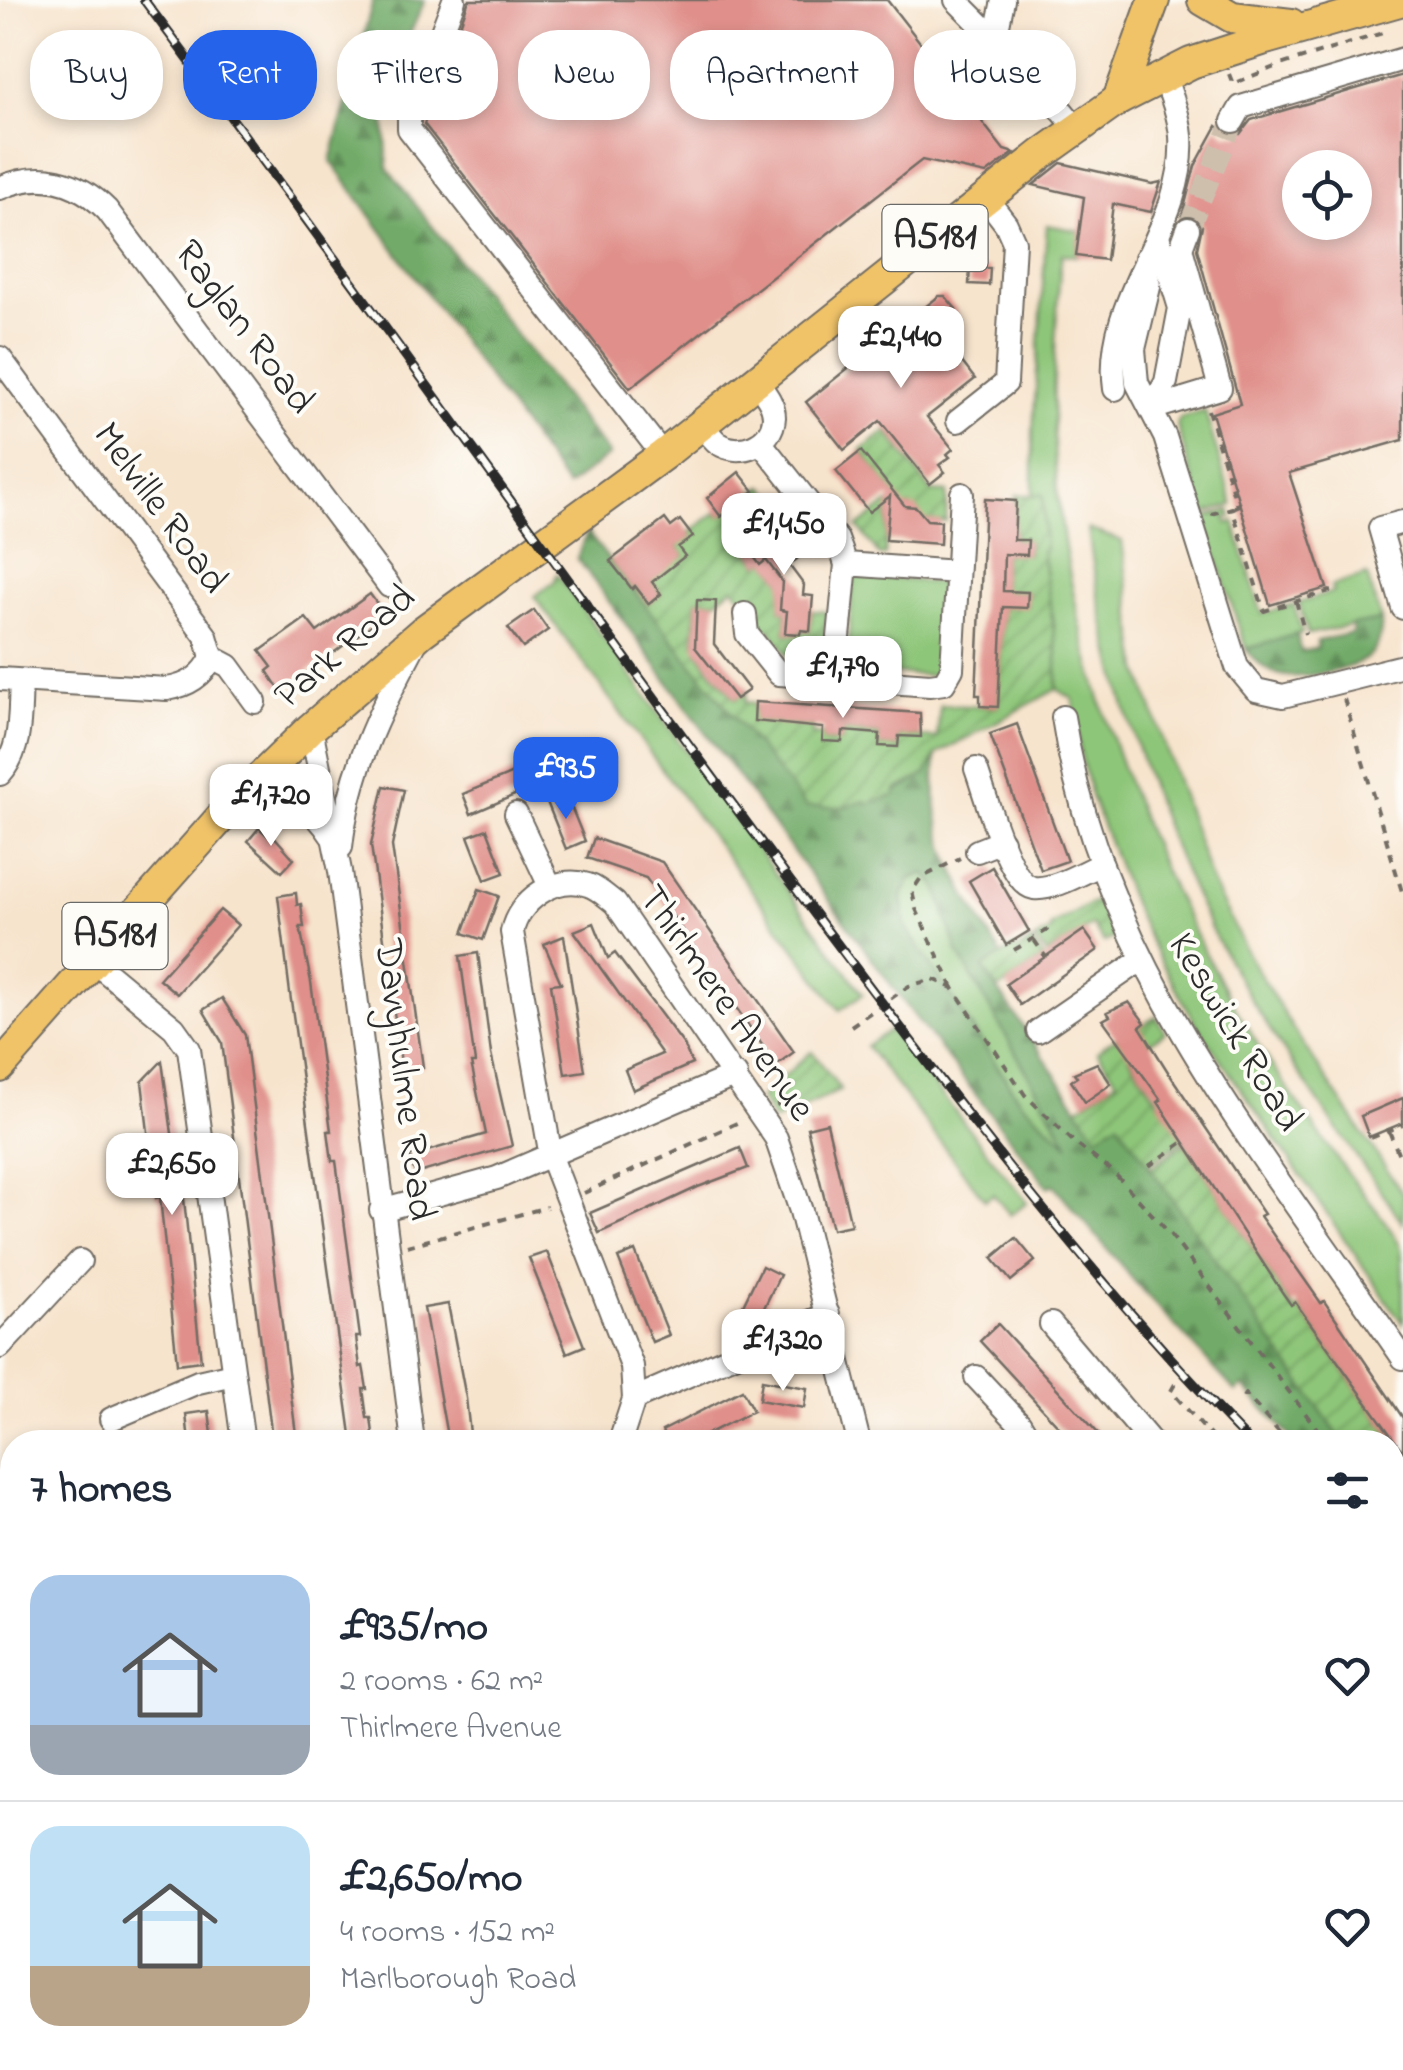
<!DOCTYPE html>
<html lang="en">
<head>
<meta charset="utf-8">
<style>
  :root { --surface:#fff; --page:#f2f2f3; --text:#1f2937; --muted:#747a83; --line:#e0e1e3; --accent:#2563eb }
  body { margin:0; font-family:"Indie Flower",sans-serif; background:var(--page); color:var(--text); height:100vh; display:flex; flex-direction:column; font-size:38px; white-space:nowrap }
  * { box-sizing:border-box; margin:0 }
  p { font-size:32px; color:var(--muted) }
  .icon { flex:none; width:55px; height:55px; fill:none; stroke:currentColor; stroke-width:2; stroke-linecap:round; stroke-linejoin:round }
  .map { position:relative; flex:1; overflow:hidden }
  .side { position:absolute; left:0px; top:1430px; width:1405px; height:640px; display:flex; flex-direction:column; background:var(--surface); border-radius:40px 40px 0 0; box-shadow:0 5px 15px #0003 }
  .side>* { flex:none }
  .banner { position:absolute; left:30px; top:30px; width:1345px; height:90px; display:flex; gap:20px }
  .tools { position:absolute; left:1282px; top:150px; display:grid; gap:20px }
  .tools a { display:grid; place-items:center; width:90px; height:90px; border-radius:50%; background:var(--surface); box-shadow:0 5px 15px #0003; font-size:50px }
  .price { position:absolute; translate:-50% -85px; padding:0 22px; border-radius:20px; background:#fff; color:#222; font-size:32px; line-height:65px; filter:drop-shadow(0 2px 5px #0008) }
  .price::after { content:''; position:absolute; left:50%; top:60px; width:30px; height:22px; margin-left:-15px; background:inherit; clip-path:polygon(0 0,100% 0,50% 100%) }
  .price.current { background:var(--accent); color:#fff }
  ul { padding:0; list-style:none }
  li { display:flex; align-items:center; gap:30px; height:250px; padding:0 30px }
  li+li { border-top:2px solid var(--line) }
  li span { display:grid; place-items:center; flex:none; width:280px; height:200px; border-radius:30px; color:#555 }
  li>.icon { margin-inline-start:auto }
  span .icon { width:120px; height:120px; fill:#fffc; stroke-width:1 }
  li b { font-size:42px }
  h2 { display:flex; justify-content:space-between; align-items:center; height:120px; padding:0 30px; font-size:42px }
  .chip { padding:0 35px; border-radius:40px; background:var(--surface); box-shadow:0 5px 15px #0003; font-size:35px; line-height:90px }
  .chip.current { background:var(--accent); color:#fff }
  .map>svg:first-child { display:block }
  .grass { fill:#8ec679; stroke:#5c7852; stroke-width:2.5 }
  .forest { fill:url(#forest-firs); stroke:#4e6b4a; stroke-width:2.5; fill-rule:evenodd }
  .garden { fill:url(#garden-furrows); stroke:#5c7852; stroke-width:2.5 }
  .building { fill:#e08f8a; fill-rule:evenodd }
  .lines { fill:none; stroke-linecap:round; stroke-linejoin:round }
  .minor-tunnel { stroke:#cebfad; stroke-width:22; stroke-dasharray:22 11; stroke-linecap:butt }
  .minor-casing { stroke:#726c64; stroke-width:26 }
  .major-casing { stroke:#726c64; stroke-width:34 }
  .path { stroke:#726c64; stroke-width:4; stroke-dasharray:8 8; stroke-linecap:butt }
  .minor { stroke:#fff; stroke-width:22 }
  .major { stroke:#f0c369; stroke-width:30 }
  .rail-casing { stroke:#2b2b2b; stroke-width:10 }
  .rail { stroke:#fdfcf7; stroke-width:6; stroke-dasharray:19; stroke-linecap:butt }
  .labels { text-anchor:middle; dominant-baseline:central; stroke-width:8; stroke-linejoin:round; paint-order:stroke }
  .shield { fill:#fdfcf7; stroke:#6a6a68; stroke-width:2.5 }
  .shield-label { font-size:38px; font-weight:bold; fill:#2b2b2b }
  .street-label { font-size:40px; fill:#2b2b2b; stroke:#fdfcf7 }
</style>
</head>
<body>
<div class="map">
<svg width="1403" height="2070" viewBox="0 0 1403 2070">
  <defs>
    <pattern id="forest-firs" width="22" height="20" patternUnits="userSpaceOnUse" patternTransform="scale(2.5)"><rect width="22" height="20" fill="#72ab69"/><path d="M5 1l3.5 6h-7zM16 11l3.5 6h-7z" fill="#5e8b57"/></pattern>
    <pattern id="garden-furrows" width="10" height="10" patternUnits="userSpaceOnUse" patternTransform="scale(2.5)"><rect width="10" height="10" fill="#8ec679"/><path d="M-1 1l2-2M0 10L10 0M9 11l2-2" fill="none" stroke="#74a163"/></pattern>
  </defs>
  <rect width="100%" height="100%" fill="#fdfcf7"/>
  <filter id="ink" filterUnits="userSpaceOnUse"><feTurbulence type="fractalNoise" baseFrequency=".01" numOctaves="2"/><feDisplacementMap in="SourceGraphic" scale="20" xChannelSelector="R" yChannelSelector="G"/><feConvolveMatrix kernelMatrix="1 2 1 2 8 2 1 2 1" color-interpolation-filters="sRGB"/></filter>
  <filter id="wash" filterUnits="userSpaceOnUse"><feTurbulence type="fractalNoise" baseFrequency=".0048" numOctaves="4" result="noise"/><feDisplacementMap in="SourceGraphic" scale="40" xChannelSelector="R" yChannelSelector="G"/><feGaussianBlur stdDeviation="2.25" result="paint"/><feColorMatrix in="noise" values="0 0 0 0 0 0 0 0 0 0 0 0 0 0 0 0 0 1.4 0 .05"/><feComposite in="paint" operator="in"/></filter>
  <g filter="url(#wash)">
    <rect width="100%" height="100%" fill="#f7e4cd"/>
    <g class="grass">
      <path d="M1047,225L1080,231L1076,256L1062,254L1060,270C1054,350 1049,434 1060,513C1082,680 1140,838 1222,984C1257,1048 1301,1108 1344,1168C1361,1192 1389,1222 1401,1248C1403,1263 1403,1306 1403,1324L1196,1024L1154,949L1134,908L1091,796L1080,752L1073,699L1057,689V653L1042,549H1044L1043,496L1033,495V430Z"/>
      <path d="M1205,411L1233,505L1203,514L1177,425L1180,418Z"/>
      <path d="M1230,510L1232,517L1226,518L1228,524L1234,522L1262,614L1294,605L1302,633L1246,649L1204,518Z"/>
      <path d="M1088,529L1122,541L1139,669L1211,881L1249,956L1293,1029L1403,1194V1223C1326,1111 1239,999 1185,874C1138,766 1103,646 1088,529Z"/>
      <path d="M557,574L863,994L840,1010L534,596L554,583Z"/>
      <path d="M859,575L939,583L943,591L937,674L934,676L850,670L846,666L854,578Z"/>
      <path d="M1367,575L1381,620L1308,634L1299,603L1333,592L1331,586Z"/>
      <path d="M925,873L937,887L1072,1148L1020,1101L905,926L902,896L910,879Z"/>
      <path d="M890,1030L1027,1202L1010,1215L993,1194L985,1200L866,1046Z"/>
    </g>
    <g class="forest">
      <path d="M373,0H425L383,95L388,169L609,455L567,487L331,161Z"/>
      <path d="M587,532L806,807C847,807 918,798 936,755C929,844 959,883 1002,956L983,968L1097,1135L1118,1121L1343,1442H1295L1243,1386L1236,1392L1135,1282L1053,1184L1048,1187L912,1013L577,558ZM925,873L937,887L958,953L1069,1145L1020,1101L905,926L902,896L910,879Z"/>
      <path d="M1381,620C1382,634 1379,647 1369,656C1354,670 1296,681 1277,674C1265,670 1253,659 1246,649L1297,634L1301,652L1317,648V641L1353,633L1352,625Z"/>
    </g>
    <g class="garden">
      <path d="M886,431L932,492L947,493L946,522L922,520L919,511L911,513V507L899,506L888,516L885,556H880L858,527L897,497L861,451Z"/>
      <path d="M764,486L783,510L748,537L755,546L749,551L760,565L766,560L783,582L780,610L787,611L785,633L800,634L801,630L810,631L812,611L827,612L822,664L793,662L770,629L750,627L751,609L733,587L716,601L697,600C697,612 692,632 695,643C700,661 725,686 736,699L747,692L745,702L755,703V721L812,727V735H823V741L842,742L843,731L880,735V746L898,747L899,736L937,738L940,705L998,707L1003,607H1027V592H1003L1004,554H1028L1027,540H1014L1016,495H1043L1045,549L1042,550L1057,653V689L936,755L926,774L896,790V795L867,804L866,801L843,807H806L632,589L635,586L649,603L661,595L647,576L685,556L677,546L692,537L689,533L717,512L720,516Z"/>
      <path d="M1102,897L1118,936L1104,942L1092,925L1047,955L1036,939L1052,930L1050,927Z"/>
      <path d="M1032,941L1043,958L998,990L983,968L1013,948L1016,951Z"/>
      <path d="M1156,1016L1165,1032L1129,1057L1184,1139L1148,1164L1118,1122L1097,1136L1078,1108L1117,1080L1097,1051L1116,1038L1119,1041Z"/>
      <path d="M812,1051L841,1090L774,1121L760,1098Z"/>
      <path d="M1185,1143L1294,1310L1299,1308L1403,1452V1517L1397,1519L1393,1513L1392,1442H1343L1150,1168Z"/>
    </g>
    <g id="blocks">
      <g class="building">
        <path d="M469,0H887L1004,150L1014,153L986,174L922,160L630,388L424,124Z"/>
        <path d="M1403,75V440L1289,473L1327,588L1270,605L1212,413L1240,404L1197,249L1202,226L1194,215L1182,216L1195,166L1217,126L1226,134H1240L1251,120ZM1300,168H1355V222H1300Z"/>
        <path d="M1061,163L1152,184L1161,182L1151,212L1113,204L1106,260L1076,256L1084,197L1033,185Z"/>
        <path d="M970,268H990L989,285L969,284Z"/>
        <path d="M939,296H945L956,309L955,339L948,344L975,379L927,417L953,449L947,454L950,457L939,465L945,472L930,484L880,421L844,450L806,402L873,348L879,356L925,319L919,312Z"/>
        <path d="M861,451L905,506L916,507L927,520L941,521L940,544L886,540L890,496L869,512L836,471Z"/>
        <path d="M739,472L754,491L721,517L707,498Z"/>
        <path d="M985,499L1016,501L1014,540H1028L1027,555L1004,554L1003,591L1028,592L1027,608L1003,607L998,707L980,706V695H976Z"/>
        <path d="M665,519L671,527L680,520L693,537L678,547L685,556L652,582L661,594L649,604L635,586L632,589L610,561Z"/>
        <path d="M768,522L797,559L789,565L804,585L803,595L813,596L810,631L801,630L800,634L785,633L787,611L780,610L782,581L766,560L760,565L749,550L755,546L748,537Z"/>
        <path d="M370,594L385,615L287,687L277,686L267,671L272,667L260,651L306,618L317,632Z"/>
        <path d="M697,600L716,601L714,644L749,690L736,699L695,647Z"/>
        <path d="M534,610L548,630L523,648L508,628Z"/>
        <path d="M755,702L920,713L921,737L899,736L898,747L879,746L880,734L843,731L842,742L822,741L823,728L754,721Z"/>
        <path d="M1017,724L1067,861L1041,870L990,734Z"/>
        <path d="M539,762L547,781L471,814L463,794Z"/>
        <path d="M384,786L404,790L392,846L423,1067L402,1070L371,845Z"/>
        <path d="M566,794L585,841L566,849L547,802Z"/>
        <path d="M259,828L268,836L271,833L294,859L282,872L248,841Z"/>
        <path d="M487,829L504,873L485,880L468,836Z"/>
        <path d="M594,838L662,862L794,1052L776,1065L646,878L587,858Z"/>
        <path d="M992,867L1029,931L1006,945L969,881Z"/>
        <path d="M479,889L499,896L483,940L463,933Z"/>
        <path d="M296,893L297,905L301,904L304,927H300L311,982L331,1131H328L332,1161H336L360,1337H356L360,1367L363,1366L365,1377L367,1389H363L367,1418H371L374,1441L370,1442H352L290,993L278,896Z"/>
        <path d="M220,910L238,925L177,994L159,979Z"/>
        <path d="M594,923L608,958L615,953L684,1045L692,1064L633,1090L625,1070L662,1054L574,931Z"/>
        <path d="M1084,930L1098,950L1020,1005L1006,984Z"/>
        <path d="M564,936L585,1071L565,1074L551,984L561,983L544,944Z"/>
        <path d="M478,953L491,1054L512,1146L415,1174L410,1156L486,1134L471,1063H475L460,956Z"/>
        <path d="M222,998L245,1035L297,1442H274L271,1430L222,1042L203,1010Z"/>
        <path d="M1129,1002L1145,1023L1140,1027L1170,1075L1264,1214L1260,1216L1321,1303L1324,1301L1403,1418V1452L1295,1302L1291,1305L1282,1292L1158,1102L1161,1100L1103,1020L1110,1016L1107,1012Z"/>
        <path d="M162,1061L181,1199H184L201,1361L177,1364L160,1197L156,1198L142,1082Z"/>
        <path d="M1097,1063L1111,1084L1085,1102L1071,1081L1077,1077L1074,1073Z"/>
        <path d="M1403,1098V1123L1369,1137L1361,1116Z"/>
        <path d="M827,1123L851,1225L832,1229L807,1128Z"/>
        <path d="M740,1148L748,1168L698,1187L599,1233L590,1213Z"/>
        <path d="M1016,1238L1035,1261L1011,1281L992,1258Z"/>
        <path d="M635,1251L669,1335L652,1342L618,1258Z"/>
        <path d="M547,1252L584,1346L567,1353L529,1258Z"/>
        <path d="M762,1266L780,1275L760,1316L742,1307Z"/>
        <path d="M448,1304L466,1398L471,1442H448L424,1308Z"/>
        <path d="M998,1324L1106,1442H1073L980,1341Z"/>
        <path d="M762,1380L807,1388L804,1408L759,1400Z"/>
        <path d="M742,1390L753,1411L691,1442H667L662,1431Z"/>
        <path d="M209,1411L213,1442H189L186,1414Z"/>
      </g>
    </g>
  </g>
  <g filter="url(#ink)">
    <use href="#blocks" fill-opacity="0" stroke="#726c64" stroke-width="2.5"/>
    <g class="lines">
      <path class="minor-tunnel" d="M1188,229L1233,121"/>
      <g class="minor-casing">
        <g id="minor">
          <path d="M454,0L409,119V129L663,455"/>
          <path d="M956,0L1044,89L1077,129"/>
          <path d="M995,40L1003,0"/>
          <path d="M1233,121L1241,107L1403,59"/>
          <path d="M0,188C40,170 77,180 107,210L389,586"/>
          <path d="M1146,258L1149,287L1134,349L1137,383L1165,437L1237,667L1256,690L1283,696L1403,666"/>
          <path d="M0,358L206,636L212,657"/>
          <path d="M1115,389C1102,297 1187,227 1181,136C1179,115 1171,95 1164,76"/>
          <path d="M1151,409L1220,388L1181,248L1188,229"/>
          <path d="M1151,409L1166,382L1180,308L1158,236"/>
          <path d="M958,421L1006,383L1014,242L1006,224L986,198"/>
          <path d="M702,423C707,430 711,438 718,443C739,458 773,444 774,417C774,403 764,392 756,381"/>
          <path d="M761,443L837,539L846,564"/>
          <path d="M1403,522L1380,528L1403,608"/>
          <path d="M745,614L747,634L779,674L930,685L944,683L952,669L962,494"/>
          <path d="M212,657L229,666L255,702"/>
          <path d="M0,679L167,689C187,686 204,676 212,657"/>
          <path d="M835,679L846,564L957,572"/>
          <path d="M1063,717C1100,963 1267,1159 1403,1358"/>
          <path d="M311,728L340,871L413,1442"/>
          <path d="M976,769C985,793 1009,885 1034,888C1055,890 1083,872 1102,864"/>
          <path d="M0,774C23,748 19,713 21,681"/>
          <path d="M235,804C275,786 308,799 331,835"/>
          <path d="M516,814L550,886"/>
          <path d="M341,847C349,772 380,710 415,644"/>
          <path d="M977,851L1002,841"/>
          <path d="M93,961L174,1028L189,1049L243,1442"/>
          <path d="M1038,1031L1141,960"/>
          <path d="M381,1210L497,1178L736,1075"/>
          <path d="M1051,1324L1151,1442"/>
          <path d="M0,1347L80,1261"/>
          <path d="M976,1377L1020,1424L1031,1442"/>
          <path d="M634,1399L828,1314"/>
          <path d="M111,1419L198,1382L233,1374"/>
          <path d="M620,1442L634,1399L632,1366L551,1157L512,932C518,901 555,874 588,885C598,888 607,897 615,903L776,1138L801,1211L859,1442"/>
          <path d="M1392,1548L1403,1544"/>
          <path d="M0,1552L12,1591"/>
          <path d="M1392,1687L1403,1696"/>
          <path d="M1392,1745L1403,1740"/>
          <path d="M1392,1829L1403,1824"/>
          <path d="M1392,1905L1403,1901"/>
          <path d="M1392,1981L1403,1976"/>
          <path d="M323,2058L326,2070"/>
          <path d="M498,2058L499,2070"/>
          <path d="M1070,2058L1076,2070"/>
          <path d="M167,2070L197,2058"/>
          <path d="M965,2070L994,2058"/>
          <path d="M1190,2070L1218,2058"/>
          <path d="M1378,2070L1403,2059"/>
        </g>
      </g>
      <g class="major-casing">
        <g id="major">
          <path d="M1203,0L1232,17L1291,24"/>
          <path d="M1118,100L1154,0"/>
          <path d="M0,1067L231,806L311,728L422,632L663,455L1042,154L1118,100L1191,63L1262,40L1403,0"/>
        </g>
      </g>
      <g class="path">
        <path d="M1229,74L1233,84L1277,66L1389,31"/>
        <path d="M1208,410L1237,506L1232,508"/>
        <path d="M1211,514L1232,508L1264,611L1330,591L1328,585"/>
        <path d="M1296,601L1305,634"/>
        <path d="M1344,699L1403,895"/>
        <path d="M1034,940L1045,956"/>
        <path d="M1014,950L1051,928"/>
        <path d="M953,988L916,909L912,891L921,878L960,858"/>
        <path d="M851,1026L909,986L933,979L953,988L1025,1095L1075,1143L1115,1174L1170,1234L1327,1442"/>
        <path d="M776,1105L795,1101L804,1095"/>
        <path d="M1389,1131L1399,1155"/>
        <path d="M1371,1138L1403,1125"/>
        <path d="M1149,1166L1185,1141"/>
        <path d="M584,1193L739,1122"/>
        <path d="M407,1246L547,1207"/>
        <path d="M1175,1384L1171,1391L1216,1442"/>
        <path d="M1243,1397L1245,1394L1288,1442"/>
        <path d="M413,2070L434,2061L461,2058"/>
      </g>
      <use href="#minor" class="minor"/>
      <use href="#major" class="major"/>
      <g class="rail-casing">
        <g id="rail">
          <path d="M144,0C361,290 570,587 787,877C933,1072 1079,1267 1249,1442"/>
          <path d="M1392,1571L1403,1580"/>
        </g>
      </g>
      <use href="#rail" class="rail"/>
    </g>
  </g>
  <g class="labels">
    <g class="shield">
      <rect x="882.5" y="205" width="105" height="66" rx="8"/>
      <rect x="62.5" y="903" width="105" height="66" rx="8"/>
    </g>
    <g class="shield-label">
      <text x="935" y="238">A5181</text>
      <text x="115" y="936">A5181</text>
    </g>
    <g class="street-label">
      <text transform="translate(243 328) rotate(53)">Raglan Road</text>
      <text transform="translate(159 509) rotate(54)">Melville Road</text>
      <text transform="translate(346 648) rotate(-40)">Park Road</text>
      <text transform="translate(725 1004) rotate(55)">Thirlmere Avenue</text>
      <text transform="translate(1234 1033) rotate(59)">Keswick Road</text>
      <text transform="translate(403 1080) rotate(83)">Davyhulme Road</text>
    </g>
  </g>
</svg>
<div class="tools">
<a><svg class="icon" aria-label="locate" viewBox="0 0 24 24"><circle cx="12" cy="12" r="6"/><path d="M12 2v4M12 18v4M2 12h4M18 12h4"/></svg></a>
</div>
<b class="price" style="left:901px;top:391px">£2,440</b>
<b class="price" style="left:784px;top:578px">£1,450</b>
<b class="price" style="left:843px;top:721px">£1,790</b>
<b class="price current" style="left:566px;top:822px">£935</b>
<b class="price" style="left:271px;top:849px">£1,720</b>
<b class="price" style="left:172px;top:1218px">£2,650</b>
<b class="price" style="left:783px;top:1394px">£1,320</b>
<div class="banner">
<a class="chip">Buy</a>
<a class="chip current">Rent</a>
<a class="chip">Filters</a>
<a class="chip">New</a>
<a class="chip">Apartment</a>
<a class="chip">House</a>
</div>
<section class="side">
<h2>7 homes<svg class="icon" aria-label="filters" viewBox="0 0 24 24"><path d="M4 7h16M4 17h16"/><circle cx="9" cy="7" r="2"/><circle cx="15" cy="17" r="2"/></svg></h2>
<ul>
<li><span style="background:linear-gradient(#a9c7e8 75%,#9aa5b1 0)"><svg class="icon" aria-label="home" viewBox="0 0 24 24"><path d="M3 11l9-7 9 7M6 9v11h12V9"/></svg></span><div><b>£935/mo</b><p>2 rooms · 62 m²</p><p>Thirlmere Avenue</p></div><svg class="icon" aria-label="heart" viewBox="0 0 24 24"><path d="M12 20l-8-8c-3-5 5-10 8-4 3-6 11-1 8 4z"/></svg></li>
<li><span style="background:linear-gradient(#bfe0f5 70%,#b9a48a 0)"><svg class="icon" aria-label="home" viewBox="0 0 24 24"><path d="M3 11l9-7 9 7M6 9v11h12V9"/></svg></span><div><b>£2,650/mo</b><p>4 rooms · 152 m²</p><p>Marlborough Road</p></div><svg class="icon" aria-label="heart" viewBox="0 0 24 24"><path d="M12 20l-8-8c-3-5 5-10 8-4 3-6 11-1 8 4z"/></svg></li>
</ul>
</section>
</div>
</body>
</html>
